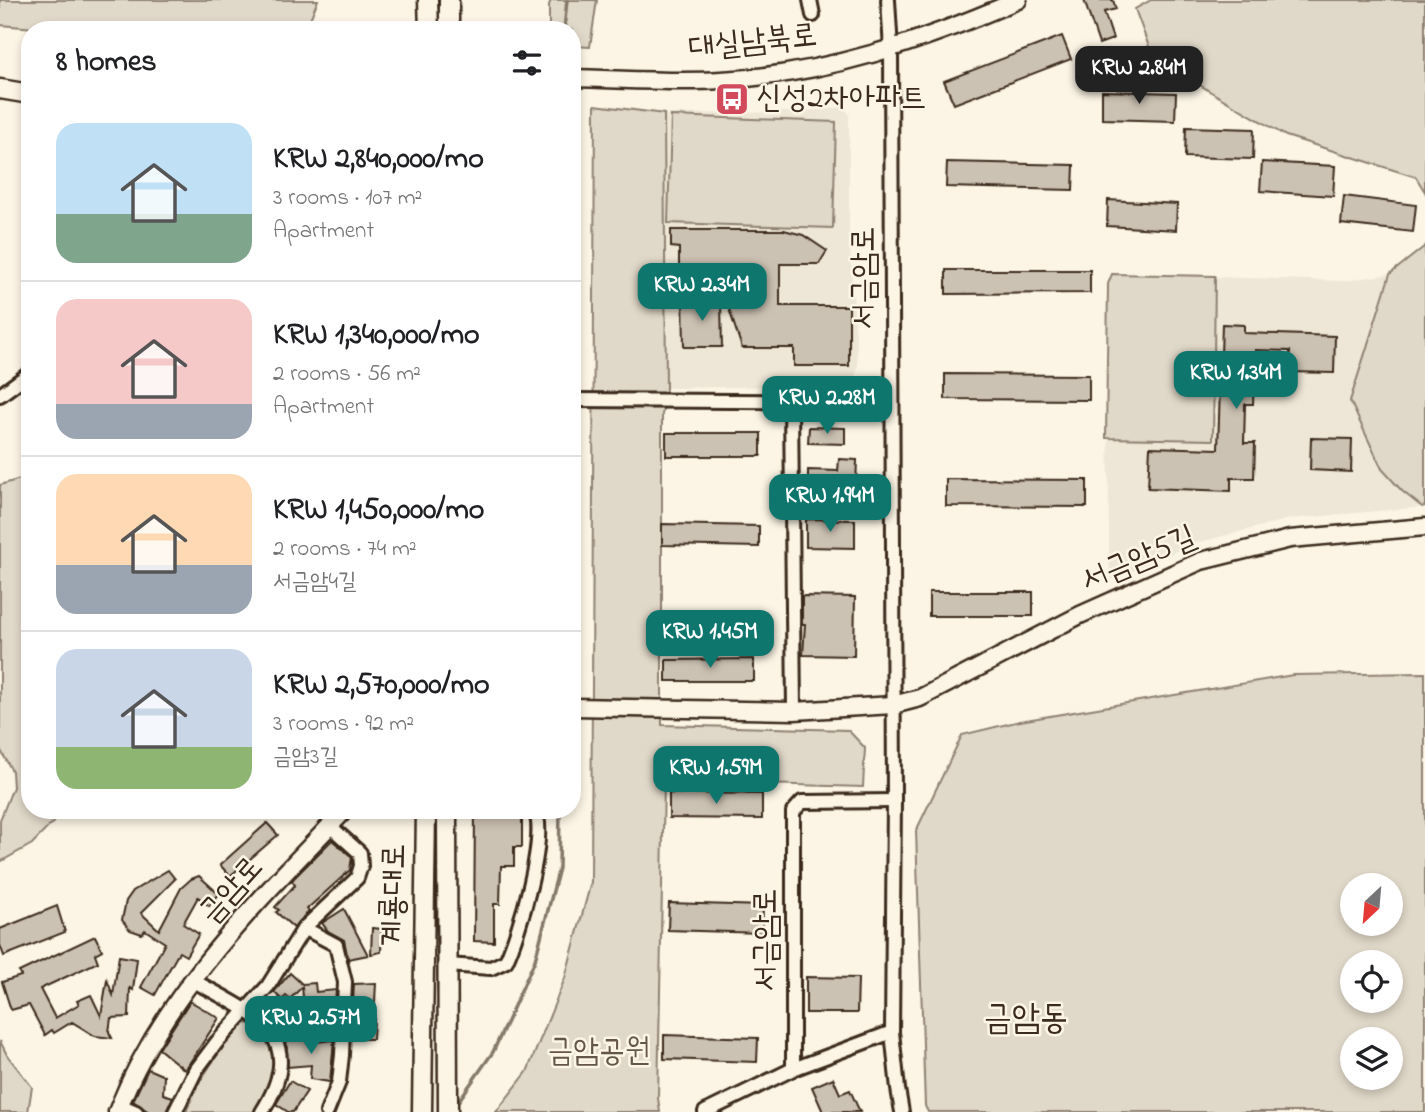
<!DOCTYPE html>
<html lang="en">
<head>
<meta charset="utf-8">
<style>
  :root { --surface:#fff; --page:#f2f2f2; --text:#202124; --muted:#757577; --line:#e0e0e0; --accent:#0f766e }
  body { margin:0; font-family:"Indie Flower","Poor Story",sans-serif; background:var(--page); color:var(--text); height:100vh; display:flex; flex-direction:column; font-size:26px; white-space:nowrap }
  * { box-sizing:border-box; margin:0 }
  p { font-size:23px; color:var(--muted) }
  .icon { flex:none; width:38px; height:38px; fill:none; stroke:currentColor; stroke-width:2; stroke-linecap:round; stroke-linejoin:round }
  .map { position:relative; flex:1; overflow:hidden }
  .side { position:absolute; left:21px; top:21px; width:560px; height:798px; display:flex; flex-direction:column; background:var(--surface); border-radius:28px; box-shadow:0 4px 10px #0003 }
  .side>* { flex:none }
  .needle { width:46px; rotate:206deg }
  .buttons { position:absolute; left:1340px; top:873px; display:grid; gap:14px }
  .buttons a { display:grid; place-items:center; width:63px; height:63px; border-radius:50%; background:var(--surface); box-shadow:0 4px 10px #0003; font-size:35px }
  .price { position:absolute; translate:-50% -60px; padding:0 16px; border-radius:14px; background:var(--accent); color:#fff; font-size:23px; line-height:46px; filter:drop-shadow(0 2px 4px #0008) }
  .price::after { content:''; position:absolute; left:50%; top:42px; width:21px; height:16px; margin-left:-10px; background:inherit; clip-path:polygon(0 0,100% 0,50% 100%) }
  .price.current { background:#222; color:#fff }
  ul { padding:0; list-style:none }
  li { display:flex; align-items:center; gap:21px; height:175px; padding:0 35px }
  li+li { border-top:2px solid var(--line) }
  li span { display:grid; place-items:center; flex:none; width:196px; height:140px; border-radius:21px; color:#555 }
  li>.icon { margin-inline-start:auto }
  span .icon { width:84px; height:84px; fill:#fffc; stroke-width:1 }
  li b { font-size:30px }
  h2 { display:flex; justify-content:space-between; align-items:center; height:84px; padding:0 35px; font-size:30px }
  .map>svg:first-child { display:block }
  .built { fill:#eee6d6 }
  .green { fill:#e0d8c8; stroke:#8e8173; stroke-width:2; fill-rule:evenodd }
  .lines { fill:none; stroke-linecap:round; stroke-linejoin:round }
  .stream { stroke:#85796b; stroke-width:3.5 }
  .building { fill:#ccc2b3; stroke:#3b2a1e; stroke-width:2 }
  .minor-casing { stroke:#3b2a1e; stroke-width:18 }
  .tertiary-casing { stroke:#3b2a1e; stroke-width:21 }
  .secondary-casing { stroke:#3b2a1e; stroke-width:23 }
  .minor { stroke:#fcf5e5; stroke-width:12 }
  .tertiary { stroke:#fcf5e5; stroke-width:16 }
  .secondary { stroke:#fcf5e5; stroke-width:18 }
  .labels { text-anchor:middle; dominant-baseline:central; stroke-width:5; stroke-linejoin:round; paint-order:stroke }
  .street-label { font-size:32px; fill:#3b2a1e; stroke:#fcf5e5 }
  .poi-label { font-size:32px; fill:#3b2a1e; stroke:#fcf5e5; text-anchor:start }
  .park-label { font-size:32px; fill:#645648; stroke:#fcf5e5 }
  .quarter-label { font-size:35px; fill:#3b2a1e; stroke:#fcf5e5 }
</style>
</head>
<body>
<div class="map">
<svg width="1425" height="1112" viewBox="0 0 1425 1112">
  <rect width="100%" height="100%" fill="#fcf5e5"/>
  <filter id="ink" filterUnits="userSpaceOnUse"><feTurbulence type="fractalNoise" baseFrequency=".0143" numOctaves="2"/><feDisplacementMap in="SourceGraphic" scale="14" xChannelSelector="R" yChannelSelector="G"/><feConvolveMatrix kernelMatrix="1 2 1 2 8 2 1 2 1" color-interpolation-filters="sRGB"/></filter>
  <g filter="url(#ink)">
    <g class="built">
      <path d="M845,107L849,115V233L858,365L856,375L851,381L840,385L666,388L664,114L787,112Z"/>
      <path d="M1112,274L1344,281L1390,274L1350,401L1402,491L1422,507L1290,519L1192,544L1112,580L1109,563L1108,284Z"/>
    </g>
    <g class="green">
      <path d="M0,0H318L308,24L293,30H58L0,25Z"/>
      <path d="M551,0H597L590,47L572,46V30H549V5Z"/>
      <path d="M1151,0H1425V192L1416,177L1286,136L1211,92L1152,55L1135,9Z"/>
      <path d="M595,105L664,114L666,388L662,415V725L848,730L865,748L863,787L664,781L658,1098L660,1112H496L527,1072L565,978L591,882Z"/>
      <path d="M671,116L836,122L833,228L668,223Z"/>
      <path d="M1425,246V506L1422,507L1402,491L1382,469L1350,401L1390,274Z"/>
      <path d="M1112,274L1215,276L1213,440L1106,438L1108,284Z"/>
      <path d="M30,476V810H65L32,844L0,862V820L13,787L12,771L0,749V485Z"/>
      <path d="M1425,673V1112H928L925,1106L916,831L962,735L1020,721L1293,675ZM1353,886H1391V924H1353ZM1353,962H1391V1001H1353ZM1353,1040H1391V1078H1353Z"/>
      <path d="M238,1023L258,1024C263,1032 271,1040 274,1048C281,1069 265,1097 253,1112H186L197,1086Z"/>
      <path d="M0,1041L7,1055L32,1087L28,1112H0Z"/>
    </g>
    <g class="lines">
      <g class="stream">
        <path d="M564,30L567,0"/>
        <path d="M455,1106L493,1052L535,960L559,868L560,810"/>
      </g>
    </g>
    <g class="building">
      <path d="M1084,0H1113L1116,9L1104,12L1113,39L1099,44Z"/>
      <path d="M1062,36L1071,59L954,104L944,81Z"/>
      <path d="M1102,91L1176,93L1175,121L1102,119Z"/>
      <path d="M1186,127L1254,129L1253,159L1185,157Z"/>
      <path d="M947,162L1074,165L1073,190L946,187Z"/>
      <path d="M1262,162L1335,166L1333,196L1260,191Z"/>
      <path d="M1344,196L1416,205L1413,232L1341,224Z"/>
      <path d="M1108,200L1177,204L1176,230L1107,226Z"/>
      <path d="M671,230H784L803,235L827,251L819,264H780V306H849V366H794V348H742L727,303L747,302L735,286L734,267H679V248L671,247Z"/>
      <path d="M946,270H1090V293L946,294Z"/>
      <path d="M683,296H702V303H721L722,347H684Z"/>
      <path d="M1222,324L1244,325V333L1335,336L1334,373L1289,372L1290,351L1255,350L1253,404H1245L1244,443H1255L1254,478H1231V491L1148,488L1150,447L1218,449Z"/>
      <path d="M945,374L1089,375V400L945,399Z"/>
      <path d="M809,427L845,428V444L808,443Z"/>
      <rect x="666" y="433" width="95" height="23"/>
      <path d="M1311,438L1352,439L1351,472L1310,470Z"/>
      <path d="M839,459L857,460L856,486L808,484V470L838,471Z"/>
      <path d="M946,479L1087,480V507L946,506Z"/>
      <path d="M806,519L855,520V548L806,547Z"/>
      <path d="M662,524L759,526V547L662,545Z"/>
      <rect x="929" y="592" width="104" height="24"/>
      <path d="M802,596L855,597L854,656L803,655L805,624H802Z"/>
      <path d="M754,659V681H666V660Z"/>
      <path d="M669,793L762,794V819L669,818Z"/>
      <path d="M475,810H522V847H514V866H501L500,904H494V942L474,941Z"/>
      <path d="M267,823L278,835L230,876L220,865Z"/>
      <path d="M332,840L352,857L350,870L307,909L309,911L294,928L276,912L279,910L275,907L295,885L292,881L294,878Z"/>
      <path d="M168,870L175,879L141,913L159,930L181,888L191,879L199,876L219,894L209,906L198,897L183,924L199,934L186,956L179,952L155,995L141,987L165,943L145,930L142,934L130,930L122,920L126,901L133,891Z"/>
      <path d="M669,903L763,906L762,933L668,930Z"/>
      <path d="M57,906L65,932L4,956L0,945V929Z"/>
      <path d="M344,909L368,955L348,959L344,940L328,931L322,923Z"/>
      <path d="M372,928L382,929L381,952L371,954Z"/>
      <path d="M95,936L102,950L95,954L98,962L40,989L55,1018L79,1004L77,1001L91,995L101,1016L107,980L113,995L119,956L137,959L133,990L130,988L129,1017L111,1018L109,1032L112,1038L95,1036L72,1022L54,1033L52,1030L45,1035L29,1005L11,1010L2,982L21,976L19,972Z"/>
      <path d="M290,973L302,984L315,983L316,992L336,990L335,1004L304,1007L302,987L290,999L286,996L282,1000L274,992Z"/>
      <path d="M806,977L858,978L857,1013H806Z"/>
      <path d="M376,983L373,1039H351L354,984Z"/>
      <path d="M190,1001L219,1018L185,1070L159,1049Z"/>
      <path d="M307,1035V1043L334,1040L330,1082L310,1079L311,1065L288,1067L286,1036Z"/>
      <path d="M664,1035L758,1038L757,1062L664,1059Z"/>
      <path d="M148,1069L164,1076L163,1094L173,1097L166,1112H149L133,1101Z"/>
      <path d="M833,1078L840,1094L850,1090L860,1112H823L812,1087Z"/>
      <path d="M290,1081L307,1091L293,1112H288L276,1104Z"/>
    </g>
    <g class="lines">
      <g class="minor-casing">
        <g id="minor">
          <path d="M810,0L813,15"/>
          <path d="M888,0L891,50L894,801L892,1032L898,1089L902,1112"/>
          <path d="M0,395L30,373"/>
          <path d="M572,400L892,402"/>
          <path d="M791,402L794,711"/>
          <path d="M304,928L336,945L345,982L342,1055L339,1082L327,1112"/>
          <path d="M447,965L491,968L506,961C519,933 548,837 535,810"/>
          <path d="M192,980C252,1013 311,1034 262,1112"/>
          <path d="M793,1069V812L802,802L894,801"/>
          <path d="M120,1105L136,1112"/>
          <path d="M175,1112L196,1070L217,1042L268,986L304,928L357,878L361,866L360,853L330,826"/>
          <path d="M705,1112L793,1069L892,1032"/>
        </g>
      </g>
      <g class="tertiary-casing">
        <g id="tertiary">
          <path d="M572,78C622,79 672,83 721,80C825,75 924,41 1018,0"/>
          <path d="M572,707L794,711L893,705L920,698L1080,615L1201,561L1290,539L1425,527"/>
          <path d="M117,1112C163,993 258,901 345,810"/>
        </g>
      </g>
      <g class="secondary-casing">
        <g id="secondary">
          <path d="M428,0L429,30"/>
          <path d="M449,0V30"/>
          <path d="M0,89L30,94"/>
          <path d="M447,810L448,1112"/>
          <path d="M422,1112L426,810"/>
        </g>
      </g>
      <use href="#minor" class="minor"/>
      <use href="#tertiary" class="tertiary"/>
      <use href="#secondary" class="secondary"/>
    </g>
  </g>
  <defs>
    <g id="bus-square" transform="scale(1.75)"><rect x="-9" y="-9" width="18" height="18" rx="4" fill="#d1495b" stroke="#fcf5e5"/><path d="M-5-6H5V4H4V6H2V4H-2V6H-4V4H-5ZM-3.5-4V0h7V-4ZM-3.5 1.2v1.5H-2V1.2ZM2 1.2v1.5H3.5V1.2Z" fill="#fff"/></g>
  </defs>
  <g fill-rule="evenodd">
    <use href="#bus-square" x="732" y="99"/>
  </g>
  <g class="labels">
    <g class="street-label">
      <text transform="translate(753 43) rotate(-6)">대실남북로</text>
      <text transform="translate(865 278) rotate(-90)">서금암로</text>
      <text transform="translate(1139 560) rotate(-23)">서금암5길</text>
      <text transform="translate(232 891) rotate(-48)">금암로</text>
      <text transform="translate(395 895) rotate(-89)">계룡대로</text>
      <text transform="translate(767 940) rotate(-90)">서금암로</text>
    </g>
    <g class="poi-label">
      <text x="756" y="99">신성2차아파트</text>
    </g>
    <g class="park-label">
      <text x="599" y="1052">금암공원</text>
    </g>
    <g class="quarter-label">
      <text x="1026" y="1019">금암동</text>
    </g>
  </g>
</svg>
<div class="buttons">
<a><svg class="needle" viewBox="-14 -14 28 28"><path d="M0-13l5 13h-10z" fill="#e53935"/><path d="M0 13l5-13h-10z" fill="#757577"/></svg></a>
<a><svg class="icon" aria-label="locate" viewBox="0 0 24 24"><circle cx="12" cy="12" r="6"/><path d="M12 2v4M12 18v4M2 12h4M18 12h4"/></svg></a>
<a><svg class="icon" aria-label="layers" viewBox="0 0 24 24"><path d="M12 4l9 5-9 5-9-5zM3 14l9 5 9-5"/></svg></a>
</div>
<b class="price current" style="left:1139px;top:106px">KRW 2.84M</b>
<b class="price" style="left:702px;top:323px">KRW 2.34M</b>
<b class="price" style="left:1236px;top:411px">KRW 1.34M</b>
<b class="price" style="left:827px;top:436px">KRW 2.28M</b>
<b class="price" style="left:830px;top:534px">KRW 1.94M</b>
<b class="price" style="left:710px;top:670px">KRW 1.45M</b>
<b class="price" style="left:716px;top:806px">KRW 1.59M</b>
<b class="price" style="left:311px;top:1056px">KRW 2.57M</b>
<section class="side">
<h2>8 homes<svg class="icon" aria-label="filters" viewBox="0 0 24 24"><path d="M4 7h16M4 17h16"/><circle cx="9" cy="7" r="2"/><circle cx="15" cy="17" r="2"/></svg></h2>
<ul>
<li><span style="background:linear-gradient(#bfe0f5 65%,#7fa58c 0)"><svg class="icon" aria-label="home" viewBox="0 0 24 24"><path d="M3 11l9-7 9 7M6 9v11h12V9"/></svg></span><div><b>KRW 2,840,000/mo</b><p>3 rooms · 107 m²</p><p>Apartment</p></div></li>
<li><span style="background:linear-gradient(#f6c9c9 75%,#9aa5b1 0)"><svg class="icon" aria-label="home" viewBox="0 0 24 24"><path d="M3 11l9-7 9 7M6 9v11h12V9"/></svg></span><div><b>KRW 1,340,000/mo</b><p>2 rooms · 56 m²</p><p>Apartment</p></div></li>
<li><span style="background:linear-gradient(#ffd9b3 65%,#9aa5b1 0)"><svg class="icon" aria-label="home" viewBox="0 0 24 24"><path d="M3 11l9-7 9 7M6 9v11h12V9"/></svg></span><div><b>KRW 1,450,000/mo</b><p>2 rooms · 74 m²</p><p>서금암4길</p></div></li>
<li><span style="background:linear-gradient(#c9d6e8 70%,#8fb573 0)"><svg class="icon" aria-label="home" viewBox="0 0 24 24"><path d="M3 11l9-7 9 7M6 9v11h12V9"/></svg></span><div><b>KRW 2,570,000/mo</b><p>3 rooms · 92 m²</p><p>금암3길</p></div></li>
</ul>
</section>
</div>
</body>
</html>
